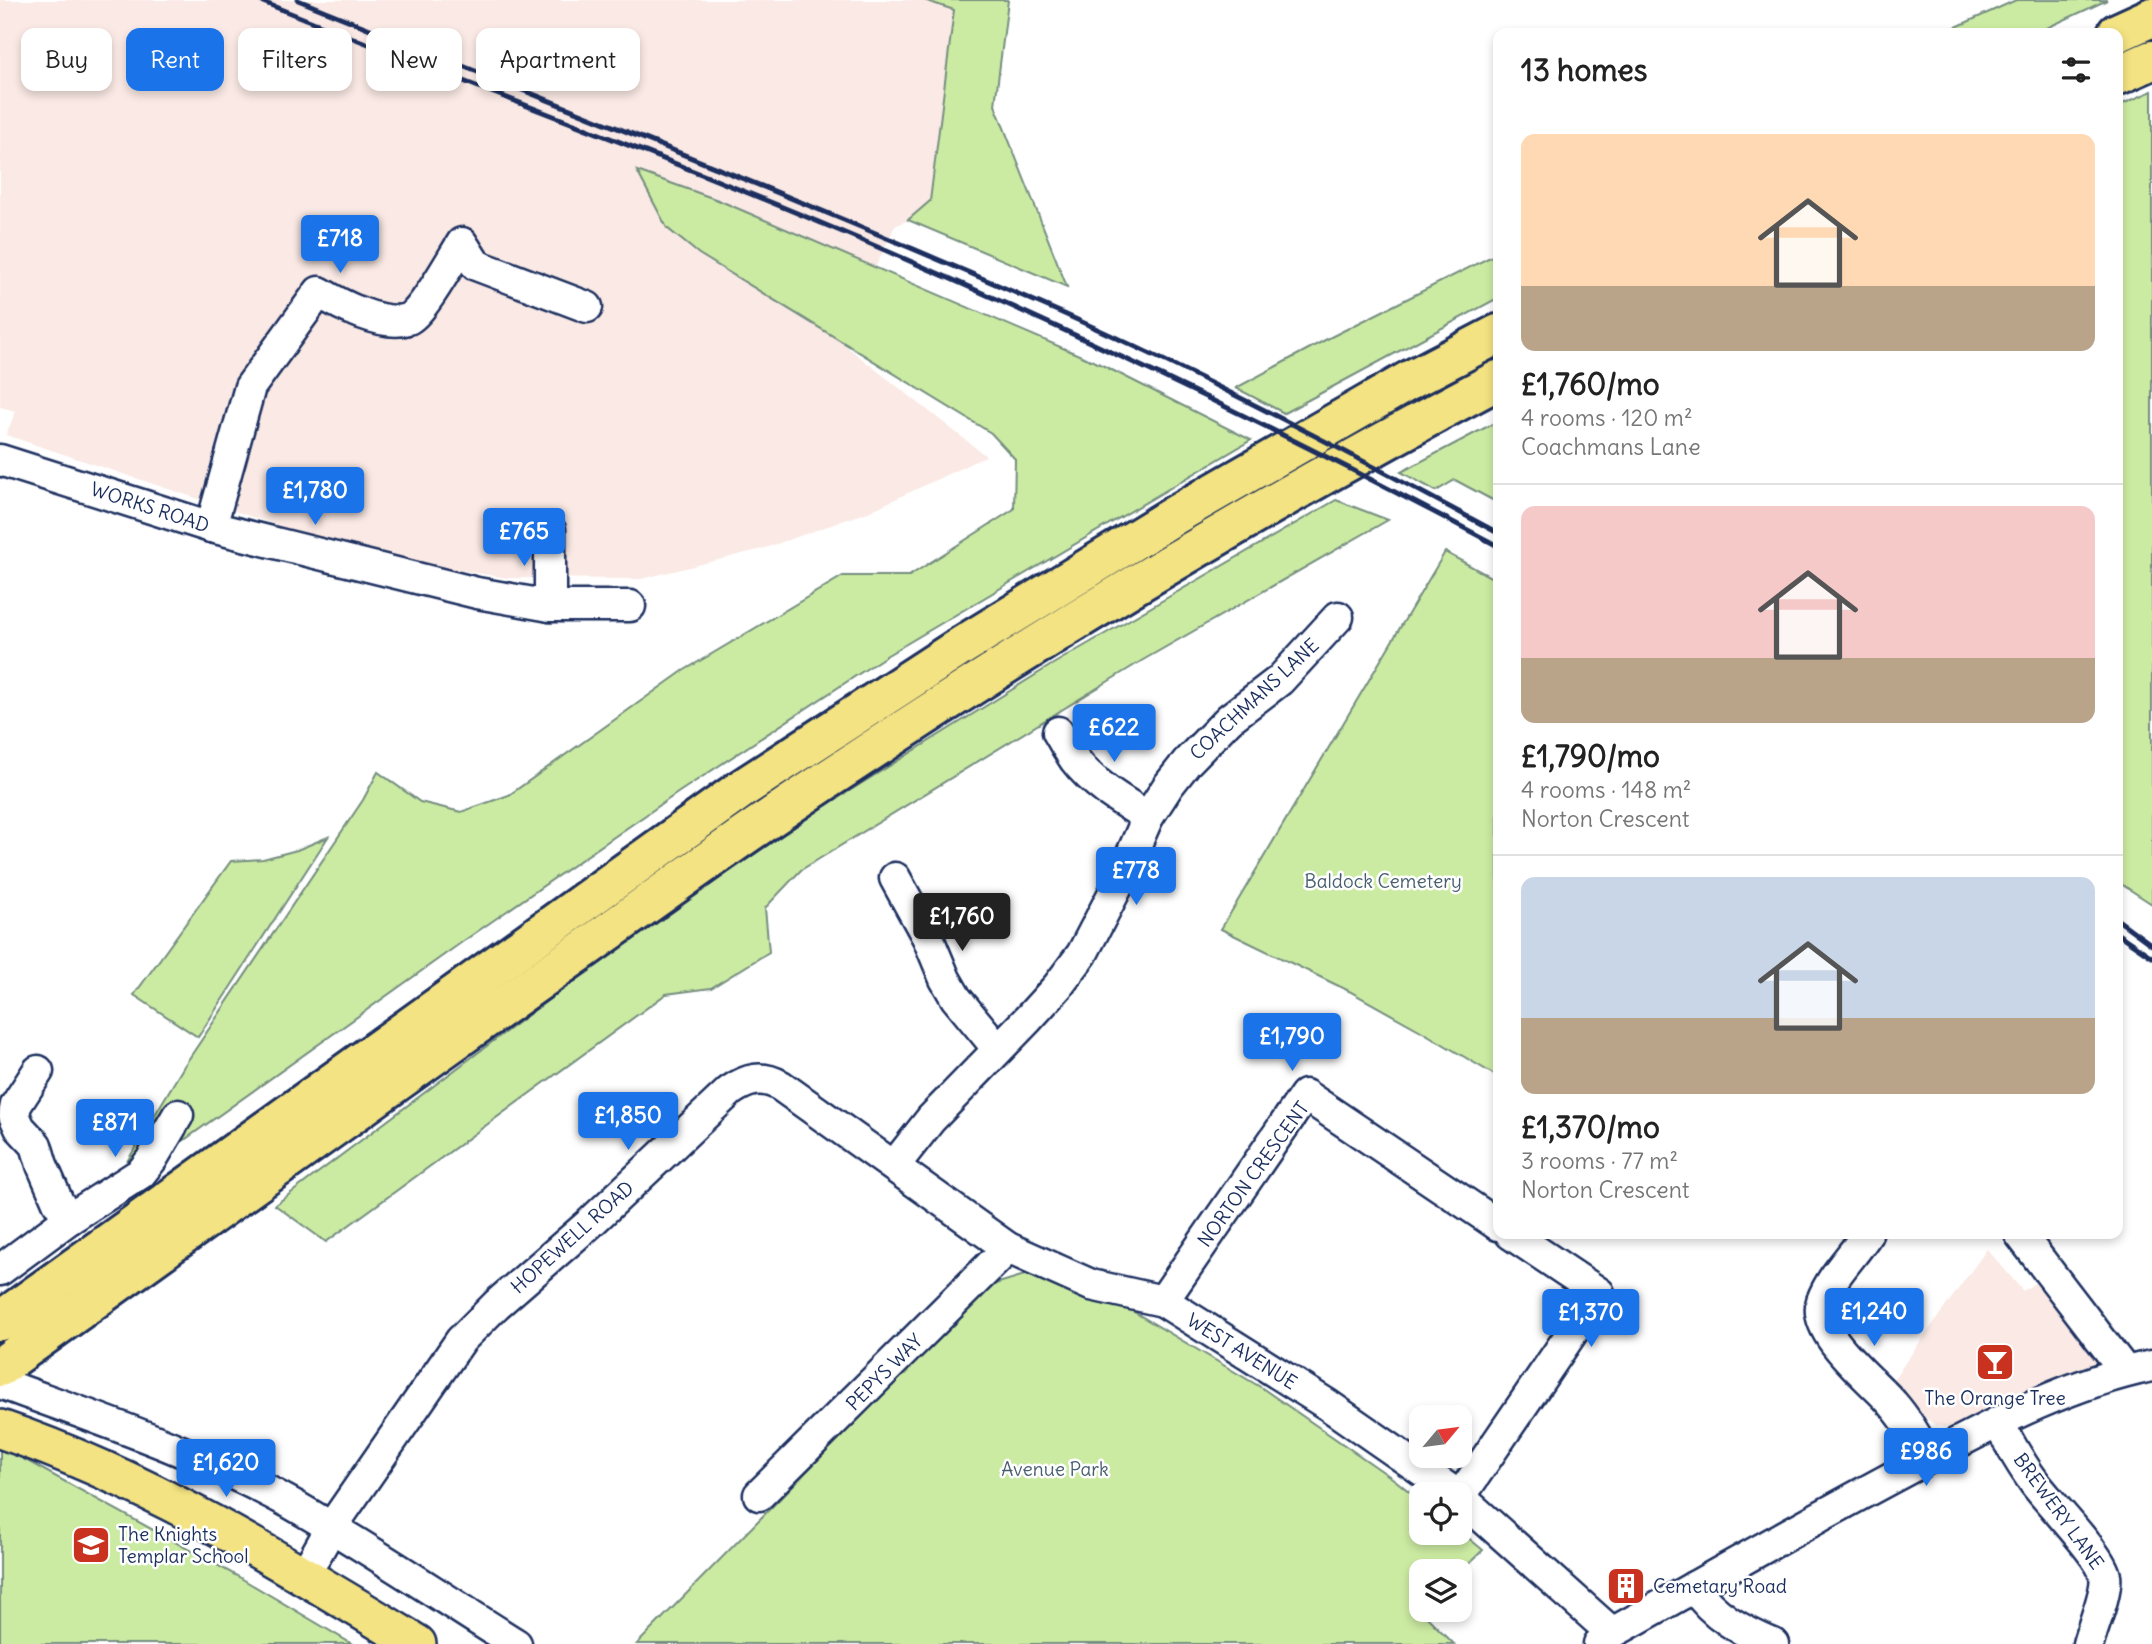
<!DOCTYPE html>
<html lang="en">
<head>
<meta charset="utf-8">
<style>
  :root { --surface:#fff; --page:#f6f6f6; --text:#222; --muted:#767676; --line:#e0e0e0; --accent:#1a73e8 }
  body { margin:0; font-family:Delius,sans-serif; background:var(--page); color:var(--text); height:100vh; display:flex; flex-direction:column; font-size:26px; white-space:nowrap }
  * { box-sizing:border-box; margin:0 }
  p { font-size:23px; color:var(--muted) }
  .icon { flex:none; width:38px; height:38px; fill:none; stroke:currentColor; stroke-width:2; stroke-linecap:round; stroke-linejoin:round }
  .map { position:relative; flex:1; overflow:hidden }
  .details { position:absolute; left:1493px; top:28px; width:630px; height:1211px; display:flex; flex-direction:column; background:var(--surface); border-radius:14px; box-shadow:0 4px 10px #0003 }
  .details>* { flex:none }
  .banner { position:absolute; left:21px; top:28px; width:665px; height:63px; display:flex; gap:14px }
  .needle { width:46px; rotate:61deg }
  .fabs { position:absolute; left:1409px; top:1405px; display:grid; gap:14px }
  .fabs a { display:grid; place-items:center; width:63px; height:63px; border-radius:14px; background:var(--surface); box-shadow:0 4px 10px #0003; font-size:35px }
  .price { position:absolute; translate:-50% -60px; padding:0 16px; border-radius:7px; background:var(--accent); color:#fff; font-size:23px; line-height:46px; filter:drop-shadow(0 2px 4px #0008) }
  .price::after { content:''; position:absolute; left:50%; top:42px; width:21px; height:16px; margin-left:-10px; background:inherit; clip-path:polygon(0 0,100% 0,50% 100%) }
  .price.on { background:#222; color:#fff }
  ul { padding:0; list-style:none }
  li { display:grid; align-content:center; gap:14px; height:371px; padding:0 28px }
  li+li { border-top:2px solid var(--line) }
  li span { display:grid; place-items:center; height:217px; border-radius:14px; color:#555 }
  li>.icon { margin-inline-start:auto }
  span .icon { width:126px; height:126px; fill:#fffc; stroke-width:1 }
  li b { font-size:30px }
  h2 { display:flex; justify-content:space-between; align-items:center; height:84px; padding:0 28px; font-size:30px }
  .tag { padding:0 24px; border-radius:14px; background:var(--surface); box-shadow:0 4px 10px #0003; font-size:24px; line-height:63px }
  .tag.on { background:var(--accent); color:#fff }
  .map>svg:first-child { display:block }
  .built { fill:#fae9e4 }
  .green { fill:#cceba2; stroke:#748d80; stroke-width:2 }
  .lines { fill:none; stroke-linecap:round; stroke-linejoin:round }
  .minor-casing { stroke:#1b2f5e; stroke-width:35 }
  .major-casing { stroke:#1b2f5e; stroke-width:42 }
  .highway-casing { stroke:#1b2f5e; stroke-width:44 }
  .minor { stroke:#fff; stroke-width:30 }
  .major { stroke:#f4e382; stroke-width:37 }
  .highway { stroke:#f4e382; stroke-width:38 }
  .rail { stroke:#1b2f5e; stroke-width:5 }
  .labels { text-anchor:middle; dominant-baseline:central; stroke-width:5; stroke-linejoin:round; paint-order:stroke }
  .street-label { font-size:19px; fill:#1b2f5e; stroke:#fff }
  .park-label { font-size:19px; fill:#475e6f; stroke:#fff }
  .poi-label { font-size:19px; fill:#1b2f5e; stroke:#fff; text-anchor:start }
</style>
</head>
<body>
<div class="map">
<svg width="2152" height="1644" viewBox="0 0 2152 1644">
  <rect width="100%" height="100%" fill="#fff"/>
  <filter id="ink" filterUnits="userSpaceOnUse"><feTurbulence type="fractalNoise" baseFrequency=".0143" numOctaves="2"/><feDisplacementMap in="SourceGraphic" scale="14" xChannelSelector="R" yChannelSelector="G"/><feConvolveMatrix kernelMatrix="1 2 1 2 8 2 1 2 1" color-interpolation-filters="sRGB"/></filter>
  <g filter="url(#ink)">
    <g class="built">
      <path d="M0,0H923L954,10L930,202L908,220L895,226L875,268L718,200L638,172L667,228L699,254L833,336L986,456L868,512L762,549L641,579L508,578L403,561L274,524L6,435L16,411L0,407Z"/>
      <path d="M1987,1249L2023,1291L2039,1280L2108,1360L2042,1386L2003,1406L1956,1426L1945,1427L1935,1425L1925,1417L1892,1381Z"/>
    </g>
    <g class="green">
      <path d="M924,0H1008L995,105L1067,287L908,220L930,201L954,10Z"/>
      <path d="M2016,0H2107L2036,33H1943Z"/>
      <path d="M2152,91V904L2118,882V106Z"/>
      <path d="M637,171L718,200L1100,364L1251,440L886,656L679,792L465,940L180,1143L128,1160L184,1066L363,800L378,772L420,802L461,812L509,795L683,671L843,576H909L1014,509L1015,459L991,433L699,254L667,228Z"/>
      <path d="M1498,253V298L1284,413L1236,388L1327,339Z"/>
      <path d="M1498,421V503L1455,480L1436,491L1401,472Z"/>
      <path d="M1336,500L1388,520L1143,660L801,870L765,908L769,952L711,988L666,994L326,1242L275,1205L620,946L822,808L1053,664Z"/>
      <path d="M1445,552L1498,581V1077L1421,1031L1349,991L1221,929Z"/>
      <path d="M328,837L198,1037L134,995L231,861L263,859L297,850Z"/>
      <path d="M1034,1272L1112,1299L1262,1388L1395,1480L1421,1501V1533H1460V1531L1483,1550L1460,1572H1421L1419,1609L1454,1644H637L989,1286Z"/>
      <path d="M0,1446L239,1577L352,1644H0Z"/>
    </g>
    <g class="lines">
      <g class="minor-casing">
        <g id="minor">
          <path d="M0,460L211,527L477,593L550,606H630"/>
          <path d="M211,527L250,387L319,292C340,305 383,327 408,319C421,315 453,257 462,243L476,265L587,307"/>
          <path d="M550,530V606"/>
          <path d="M1058,732C1063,741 1069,751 1075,760C1094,785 1122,801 1148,817"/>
          <path d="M895,878L928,938L945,979L956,998L998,1049"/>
          <path d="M38,1071L16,1105L14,1115L20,1128L36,1145L42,1165L58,1202L69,1219"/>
          <path d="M894,1166L931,1119L1028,1019L1058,986L1082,954L1119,883L1148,817L1168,786L1187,762L1229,719L1280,680L1338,617"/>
          <path d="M1867,1234C1853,1256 1831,1276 1822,1301C1811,1334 1874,1381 1893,1404C1907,1420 1918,1439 1928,1458"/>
          <path d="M2020,1234L2125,1371"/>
          <path d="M0,1270L69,1219L141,1173L152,1159L178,1115"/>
          <path d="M1163,1301L1305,1095L1498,1225"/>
          <path d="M0,1383C98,1419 198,1452 290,1503C367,1547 441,1597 516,1644"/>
          <path d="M1998,1422C2009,1443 2020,1463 2034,1482C2049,1503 2102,1556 2105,1576C2108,1590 2092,1629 2088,1644"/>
          <path d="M759,1495L1008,1248"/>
          <path d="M1460,1497L1599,1293L1511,1234"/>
          <path d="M1460,1497L1612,1633"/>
          <path d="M304,1576L331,1528L461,1340L497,1304L589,1224L730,1091C747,1079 762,1075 781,1086L1008,1248L1091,1285L1163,1301L1328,1405L1456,1494"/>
          <path d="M1694,1587C1713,1616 1742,1631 1773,1644"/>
          <path d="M1599,1644L1612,1633C1709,1579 1806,1523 1904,1471C1984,1429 2063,1384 2152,1366"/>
        </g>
      </g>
      <g class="major-casing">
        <path id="major" d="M0,1429C148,1479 284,1563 417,1644"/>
      </g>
      <g class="highway-casing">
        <g id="highway">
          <path d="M2117,33L2152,17"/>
          <path d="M2118,75L2152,60"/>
          <path d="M0,1321L743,788L963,645L1175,515L1410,380L1498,334"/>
          <path d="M0,1367C196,1227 390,1085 587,947C646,905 704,863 764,822C1000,662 1246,513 1498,380"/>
        </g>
      </g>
      <use href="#minor" class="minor"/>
      <use href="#major" class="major"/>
      <use href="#highway" class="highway"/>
      <g class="rail">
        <path d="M258,0C460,82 665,156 866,242C1081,334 1292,436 1498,546"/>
        <path d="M298,0C553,103 810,202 1062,313C1210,379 1355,456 1498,533"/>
        <path d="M2118,920L2152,945"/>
        <path d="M2118,934L2152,957"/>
      </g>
    </g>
  </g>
  <defs>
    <g id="bar-square" transform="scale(2.0125)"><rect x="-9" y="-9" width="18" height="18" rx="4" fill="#c8321e" stroke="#fff"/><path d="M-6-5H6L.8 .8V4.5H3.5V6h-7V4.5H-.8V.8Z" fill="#fff"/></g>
    <g id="school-square" transform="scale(2.0125)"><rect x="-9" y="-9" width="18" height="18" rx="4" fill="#c8321e" stroke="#fff"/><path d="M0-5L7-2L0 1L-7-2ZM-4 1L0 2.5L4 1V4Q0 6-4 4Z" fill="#fff"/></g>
    <g id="building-square" transform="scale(2.0125)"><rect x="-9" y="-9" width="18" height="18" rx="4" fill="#c8321e" stroke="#fff"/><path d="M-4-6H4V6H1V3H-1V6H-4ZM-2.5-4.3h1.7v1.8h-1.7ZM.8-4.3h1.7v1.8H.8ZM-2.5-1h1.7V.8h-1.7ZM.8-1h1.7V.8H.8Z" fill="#fff"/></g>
  </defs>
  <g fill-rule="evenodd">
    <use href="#bar-square" x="1995" y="1362"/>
    <use href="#school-square" x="91" y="1545"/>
    <use href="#building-square" x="1626" y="1586"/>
  </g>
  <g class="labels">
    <g class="street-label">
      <text transform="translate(150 507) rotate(18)">WORKS ROAD</text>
      <text transform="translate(1254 699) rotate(-43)">COACHMANS LANE</text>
      <text transform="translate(1253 1174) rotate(-54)">NORTON CRESCENT</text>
      <text transform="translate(572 1237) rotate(-42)">HOPEWELL ROAD</text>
      <text transform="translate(1242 1351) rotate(32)">WEST AVENUE</text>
      <text transform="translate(884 1372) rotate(-45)">PEPYS WAY</text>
      <text transform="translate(2059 1511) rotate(54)">BREWERY LANE</text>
    </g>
    <g class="park-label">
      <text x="1383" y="881">Baldock Cemetery</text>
      <text x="1055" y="1469">Avenue Park</text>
    </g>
    <g class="poi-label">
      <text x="1995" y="1398" text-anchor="middle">The Orange Tree</text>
      <text x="118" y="1534">The Knights<tspan x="118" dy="22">Templar School</tspan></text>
      <text x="1653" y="1586">Cemetary Road</text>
    </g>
  </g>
</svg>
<div class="fabs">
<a><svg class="needle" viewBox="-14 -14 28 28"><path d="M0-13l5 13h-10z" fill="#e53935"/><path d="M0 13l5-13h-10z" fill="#767676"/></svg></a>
<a><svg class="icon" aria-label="locate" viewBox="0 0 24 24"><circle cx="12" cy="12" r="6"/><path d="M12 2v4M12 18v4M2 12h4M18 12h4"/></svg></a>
<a><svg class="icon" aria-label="layers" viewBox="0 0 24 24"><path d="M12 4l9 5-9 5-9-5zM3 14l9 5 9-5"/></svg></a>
</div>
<b class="price" style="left:340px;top:275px">£718</b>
<b class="price" style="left:315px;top:527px">£1,780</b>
<b class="price" style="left:524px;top:568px">£765</b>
<b class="price" style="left:1114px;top:764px">£622</b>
<b class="price" style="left:1136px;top:907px">£778</b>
<b class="price on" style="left:962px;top:953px">£1,760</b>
<b class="price" style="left:1292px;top:1073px">£1,790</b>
<b class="price" style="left:628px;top:1152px">£1,850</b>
<b class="price" style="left:115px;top:1159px">£871</b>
<b class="price" style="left:1874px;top:1348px">£1,240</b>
<b class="price" style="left:1591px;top:1349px">£1,370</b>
<b class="price" style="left:1926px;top:1488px">£986</b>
<b class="price" style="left:226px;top:1499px">£1,620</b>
<div class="banner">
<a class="tag">Buy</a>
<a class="tag on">Rent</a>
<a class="tag">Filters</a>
<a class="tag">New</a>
<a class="tag">Apartment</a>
</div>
<section class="details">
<h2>13 homes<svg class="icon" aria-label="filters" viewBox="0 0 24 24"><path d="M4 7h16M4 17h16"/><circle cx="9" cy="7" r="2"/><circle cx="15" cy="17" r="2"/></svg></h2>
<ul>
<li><span style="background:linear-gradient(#ffd9b3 70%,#b9a48a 0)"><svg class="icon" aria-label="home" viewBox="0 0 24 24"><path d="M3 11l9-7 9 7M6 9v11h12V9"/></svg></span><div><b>£1,760/mo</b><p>4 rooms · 120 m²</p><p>Coachmans Lane</p></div></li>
<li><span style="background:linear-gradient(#f6c9c9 70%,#b9a48a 0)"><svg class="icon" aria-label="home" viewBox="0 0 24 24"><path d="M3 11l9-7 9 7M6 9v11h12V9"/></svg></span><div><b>£1,790/mo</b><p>4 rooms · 148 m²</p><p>Norton Crescent</p></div></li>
<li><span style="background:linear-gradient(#c9d6e8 65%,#b9a48a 0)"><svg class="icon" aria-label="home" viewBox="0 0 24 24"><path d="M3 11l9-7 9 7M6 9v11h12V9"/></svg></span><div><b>£1,370/mo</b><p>3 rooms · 77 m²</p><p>Norton Crescent</p></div></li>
</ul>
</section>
</div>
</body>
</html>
